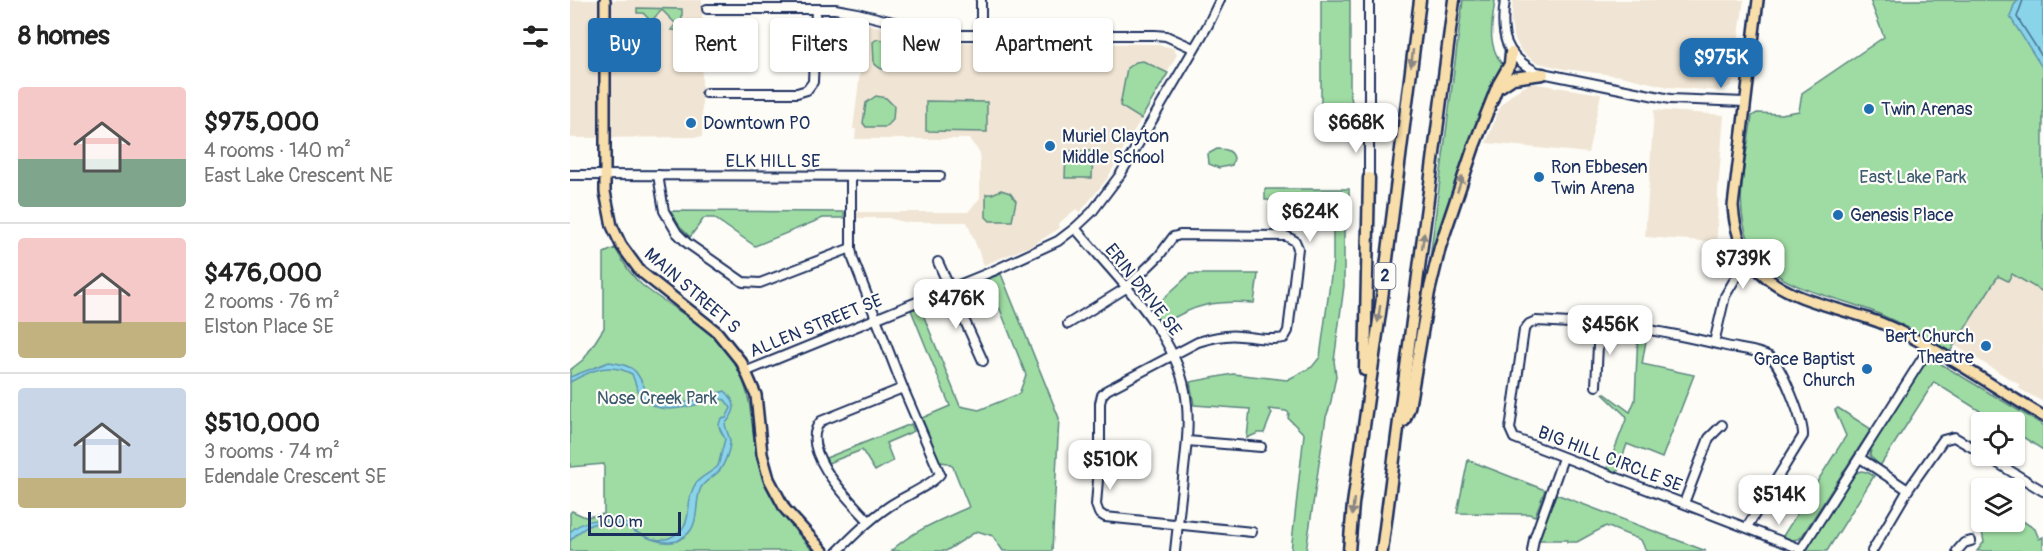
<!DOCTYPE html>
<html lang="en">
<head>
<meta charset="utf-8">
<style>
  :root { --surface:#fff; --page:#f2f2f2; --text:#222; --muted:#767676; --line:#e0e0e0; --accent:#1f6fb2 }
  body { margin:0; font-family:Pangolin,sans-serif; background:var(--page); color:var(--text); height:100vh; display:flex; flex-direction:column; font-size:22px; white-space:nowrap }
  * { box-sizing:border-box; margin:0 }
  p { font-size:20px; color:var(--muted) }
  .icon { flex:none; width:33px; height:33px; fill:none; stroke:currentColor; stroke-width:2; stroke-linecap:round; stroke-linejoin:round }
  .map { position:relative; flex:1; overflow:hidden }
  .side { display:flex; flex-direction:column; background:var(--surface); width:570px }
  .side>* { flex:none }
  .hud { position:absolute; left:18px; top:18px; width:570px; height:54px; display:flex; gap:12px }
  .controls { position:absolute; left:1401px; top:412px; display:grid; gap:12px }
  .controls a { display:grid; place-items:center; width:54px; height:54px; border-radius:6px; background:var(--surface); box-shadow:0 2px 4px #0004; font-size:30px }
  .scale { position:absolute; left:18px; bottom:15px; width:93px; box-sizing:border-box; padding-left:6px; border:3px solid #1b2f5e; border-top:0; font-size:16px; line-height:21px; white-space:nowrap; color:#1b2f5e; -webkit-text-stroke:4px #fdfcf7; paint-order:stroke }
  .price { position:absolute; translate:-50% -51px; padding:0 14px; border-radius:12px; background:#fff; color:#222; font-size:20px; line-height:39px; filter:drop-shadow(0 2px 3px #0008) }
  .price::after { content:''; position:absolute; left:50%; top:36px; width:18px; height:14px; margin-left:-9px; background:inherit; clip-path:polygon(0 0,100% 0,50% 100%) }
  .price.current { background:var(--accent); color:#fff }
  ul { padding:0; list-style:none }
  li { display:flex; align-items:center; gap:18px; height:150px; padding:0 18px }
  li+li { border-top:2px solid var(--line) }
  li span { display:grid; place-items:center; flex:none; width:168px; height:120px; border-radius:6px; color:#555 }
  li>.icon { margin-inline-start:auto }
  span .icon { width:72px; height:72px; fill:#fffc; stroke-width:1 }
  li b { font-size:26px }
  h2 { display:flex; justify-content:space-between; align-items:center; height:72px; padding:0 18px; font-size:26px }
  .pill { padding:0 21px; border-radius:6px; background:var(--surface); box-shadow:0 2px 4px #0004; font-size:21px; line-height:54px }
  .pill.current { background:var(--accent); color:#fff }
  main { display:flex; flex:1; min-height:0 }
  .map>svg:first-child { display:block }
  .built { fill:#f0e5d4 }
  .green { fill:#9fdca3; stroke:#5d8680; stroke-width:1.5 }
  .water { fill:#89d4e9; stroke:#5d92b1; stroke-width:1.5 }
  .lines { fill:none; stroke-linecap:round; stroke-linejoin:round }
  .shore { stroke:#477196; stroke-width:1.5 }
  .minor-casing { stroke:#1b2f5e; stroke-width:12 }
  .major-casing { stroke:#1b2f5e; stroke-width:14 }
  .highway-casing { stroke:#1b2f5e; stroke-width:15 }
  .minor { stroke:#fdfcf7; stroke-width:8 }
  .major { stroke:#f8deab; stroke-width:9 }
  .highway { stroke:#f8deab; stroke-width:10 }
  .oneway { fill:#8a8684 }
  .poi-dot { fill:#1f6fb2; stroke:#fdfcf7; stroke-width:2 }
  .labels { text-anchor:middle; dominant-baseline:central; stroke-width:4.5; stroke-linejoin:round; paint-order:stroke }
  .shield { fill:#fdfcf7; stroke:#5f6c8c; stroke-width:1.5 }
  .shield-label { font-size:16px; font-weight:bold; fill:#1b2f5e }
  .poi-label { font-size:18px; fill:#1b2f5e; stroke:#fdfcf7; text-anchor:start }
  .street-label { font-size:18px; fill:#1b2f5e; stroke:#fdfcf7 }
  .park-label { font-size:18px; fill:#3c5a6f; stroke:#fdfcf7 }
</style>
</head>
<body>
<main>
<section class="side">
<h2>8 homes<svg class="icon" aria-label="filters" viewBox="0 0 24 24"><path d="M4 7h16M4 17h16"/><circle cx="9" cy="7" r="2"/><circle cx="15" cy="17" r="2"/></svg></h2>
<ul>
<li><span style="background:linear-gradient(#f6c9c9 60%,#7fa58c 0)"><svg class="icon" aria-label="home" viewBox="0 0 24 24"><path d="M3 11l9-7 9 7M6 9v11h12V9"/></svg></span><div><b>$975,000</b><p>4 rooms · 140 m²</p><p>East Lake Crescent NE</p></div></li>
<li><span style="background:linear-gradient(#f6c9c9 70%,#c2b280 0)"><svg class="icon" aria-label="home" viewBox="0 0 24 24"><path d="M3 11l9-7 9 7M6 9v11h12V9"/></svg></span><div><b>$476,000</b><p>2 rooms · 76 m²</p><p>Elston Place SE</p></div></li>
<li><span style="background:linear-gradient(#c9d6e8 75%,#c2b280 0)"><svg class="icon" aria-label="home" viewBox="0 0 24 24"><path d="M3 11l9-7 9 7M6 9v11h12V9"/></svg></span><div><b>$510,000</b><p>3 rooms · 74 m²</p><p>Edendale Crescent SE</p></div></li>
</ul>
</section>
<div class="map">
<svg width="1473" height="551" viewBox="0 0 1473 551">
  <rect width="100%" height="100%" fill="#fdfcf7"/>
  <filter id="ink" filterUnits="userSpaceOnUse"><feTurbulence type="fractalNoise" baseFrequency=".0167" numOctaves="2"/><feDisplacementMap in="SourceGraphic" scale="12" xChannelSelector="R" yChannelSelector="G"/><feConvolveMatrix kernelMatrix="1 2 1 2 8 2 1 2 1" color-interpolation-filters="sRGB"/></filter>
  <g filter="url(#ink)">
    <g class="built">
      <path d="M0,0H132V137L0,138Z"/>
      <path d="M943,0H1174L1162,85L1152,91L1098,87L1051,76L994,69L965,62L951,51L943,35L941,22Z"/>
      <path d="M292,23L377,42L585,44L603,48L607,55L537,179L515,206L510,212L506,209L488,224L490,228L463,245L414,265L397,222H334L318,218H287V212H398L410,198V153L399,139H285L286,129H283L292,56Z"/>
      <path d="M961,83L1031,94L1018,153L916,143L931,105L943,93Z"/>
      <path d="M1084,110L1154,115L1148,191L1147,242L1075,237Z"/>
      <path d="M1442,274L1473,292V402L1448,388L1450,385L1384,345L1428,276L1438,281Z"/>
    </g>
    <g class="green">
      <path d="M751,0H780V93L786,119L782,122H751Z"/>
      <path d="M893,0H925C922,27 916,42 933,66C902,130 880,198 859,266Z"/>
      <path d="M1300,0H1473V292L1442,274L1438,281L1428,276L1380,352C1356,337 1333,324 1307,313C1253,290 1186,291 1173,220C1167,189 1178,148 1182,116L1187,113L1211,114L1229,111L1232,93L1314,37Z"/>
      <path d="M67,8L112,9V31L101,30L106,24L92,10L81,21L73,13H67Z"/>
      <path d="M307,39L323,42L329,47L331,58C325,70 313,74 304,63L303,42Z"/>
      <path d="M573,61L598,73L571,119L550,106L557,68L566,62Z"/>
      <path d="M306,96L316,98L324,106L323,120L316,127H296L293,123L296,103Z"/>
      <path d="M356,101L417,102V132L356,131Z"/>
      <path d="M647,149C655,149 662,150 664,158L662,165L649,168L639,164L638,154Z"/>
      <path d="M496,151H523L522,178H495Z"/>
      <path d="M695,189H779V195L774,201V286L764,361L766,376L760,406L756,417L736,551H721L734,434L718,418L719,413L716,411L699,409L702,413L694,433H688L677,438L680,409L624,405L620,382L663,374L717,380L742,367L750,357L763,261V201L695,200Z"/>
      <path d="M431,190L440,193L446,201L442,221H420L416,217V194H422Z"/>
      <path d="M100,211L274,212V218H253L185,246L144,218H134L120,237L110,227Z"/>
      <path d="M45,248C53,261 60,275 72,285C102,310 143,326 163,361C185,398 179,419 187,458C194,496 218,523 243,551H0V513L2,511L15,517L34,514V464L0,467V370L14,359L34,328V253Z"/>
      <path d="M431,274L489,418L482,551H433L423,536L407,531L376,551H321C344,530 371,520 399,507L383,467L378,463L370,462L352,418L380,406L341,310L350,307L390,406L409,410L449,394L456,375L418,279Z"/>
      <path d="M620,274H688L684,303C646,300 624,304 592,325L581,310Z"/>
      <path d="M1068,333L1077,335L1072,364L1124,375L1092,458L1057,444L1047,473L1037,469L1057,417L1033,394L1034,393L1060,412L1065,400Z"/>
      <path d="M1366,361L1473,425V450L1445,432L1444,423H1429L1364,382L1310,466L1300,456L1301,448L1354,363Z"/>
      <path d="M1268,408L1301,429L1232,536L1229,539L1222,540L1213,536L1276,436L1265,410Z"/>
      <path d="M341,424L344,431L316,443L323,461L305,471L292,450L258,463L256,458Z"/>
      <path d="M898,460L975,490L965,516L959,514L887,513Z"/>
      <path d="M1291,471L1297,472L1304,476L1257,551H1235L1283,477L1286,473Z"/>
      <path d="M986,494L1136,551H1076L1071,540L1036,526L1007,542H997V540H969Z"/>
      <path d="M1445,516L1465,529L1469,539L1473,537V551H1407L1414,542L1412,532L1432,522H1444Z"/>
    </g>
    <g class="water">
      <path d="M1449,0H1473V69L1440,17L1444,5Z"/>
      <path d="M39,362C47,363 59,365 65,371C76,384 74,400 95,403C115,406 137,396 155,391C168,403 166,412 155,424C156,430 159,435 160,441C160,451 153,469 146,474C140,479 132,483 130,490C125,503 129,518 121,530C118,535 112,538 107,541C68,551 43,493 0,541V532C15,517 42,516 61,526C64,528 65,531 68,533C76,538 89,542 99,538C128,525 112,504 126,483C131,476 141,473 148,466L155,439C152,431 146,428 151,419L156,418L161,408L155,400L150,399C123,404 87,422 69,392C66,387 64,379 62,374C39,361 21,371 0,382V377Z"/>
    </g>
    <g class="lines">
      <path class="shore" d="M1453,0L1447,17L1473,58"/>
      <g class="minor-casing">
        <g id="minor">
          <path d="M799,0V178"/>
          <path d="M935,0C930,34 934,56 967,72L1100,99L1175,102"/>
          <path d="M137,9H265L287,13L363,32L385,35H585L596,36L623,48"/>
          <path d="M411,34V0"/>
          <path d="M136,93H227L237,90L243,82L246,9"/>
          <path d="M0,175L370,176"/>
          <path d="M88,175L94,211L107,233L117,243L173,282L190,283L281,248"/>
          <path d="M505,228C544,275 604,330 615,391C620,416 617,443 614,469C611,496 608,524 605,551"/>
          <path d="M368,262L413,361"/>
          <path d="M498,324L556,288L589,256L603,237L610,235L716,236L725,241L728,248L718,331L714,338C700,341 684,337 670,336C656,334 641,338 628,342L537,390L532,395L530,403V454L526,505L529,513L535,517L682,532"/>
          <path d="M1144,343L1155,296L1165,279L1183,264"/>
          <path d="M177,371L423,271L488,241L505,228L522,212L550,175L638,25L650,0"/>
          <path d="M1026,386L1029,325"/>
          <path d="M617,441L691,447"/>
          <path d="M1416,456L1473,491"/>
          <path d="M1290,458L1338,490"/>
          <path d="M1114,503L1139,438L1152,425"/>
          <path d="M299,521C281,502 226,449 251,421L333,388"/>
          <path d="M1177,527L1233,436C1234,422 1211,364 1200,357C1188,350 1169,349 1156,346C1126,339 1096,332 1066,328C1033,324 999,323 966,321L959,324L954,330L940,429L944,438L1231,549"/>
          <path d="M268,551C284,535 299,520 318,507C332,497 361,486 370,474L333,388L283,259L281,248V176"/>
          <path d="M962,551L964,539L993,458"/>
          <path d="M1230,551L1359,348"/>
          <path d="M1302,551L1338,490L1373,440L1384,437L1412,453"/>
          <path d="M1387,551L1394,543L1401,541"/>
        </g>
      </g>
      <g class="major-casing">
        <g id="major">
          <path d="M35,0V192L42,226L51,245L70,271L147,332L172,363L186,395L192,454L199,479L215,509L253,551"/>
          <path d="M1188,0L1163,206C1165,234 1174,260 1197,278C1228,303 1274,308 1311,323C1368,347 1420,385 1473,416"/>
        </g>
      </g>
      <g class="highway-casing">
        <g id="highway">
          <path d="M931,86L943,78L973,74"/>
          <path d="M795,370L799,178"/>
          <path d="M834,421L839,408L859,292L870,247L904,146L928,85L940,64L941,53"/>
          <path d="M779,551L783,504L811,306L850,0"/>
          <path d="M812,551L884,0"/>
        </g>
      </g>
      <use href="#minor" class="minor"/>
      <use href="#major" class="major"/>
      <use href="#highway" class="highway"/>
    </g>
    <defs><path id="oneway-solid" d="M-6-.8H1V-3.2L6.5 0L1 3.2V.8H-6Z" transform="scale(1.5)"/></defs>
    <g class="oneway">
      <use href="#oneway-solid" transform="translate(842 58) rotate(97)"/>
      <use href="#oneway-solid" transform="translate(890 184) rotate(-71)"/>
      <use href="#oneway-solid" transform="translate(853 241) rotate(-83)"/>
      <use href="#oneway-solid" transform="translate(809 314) rotate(98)"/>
      <use href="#oneway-solid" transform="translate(783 507) rotate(96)"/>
    </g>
  </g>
  <g class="poi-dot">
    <circle cx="1299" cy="109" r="6"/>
    <circle cx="121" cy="123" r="6"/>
    <circle cx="480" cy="146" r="6"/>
    <circle cx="969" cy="177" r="6"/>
    <circle cx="1268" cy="215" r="6"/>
    <circle cx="1416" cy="346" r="6"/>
    <circle cx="1297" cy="369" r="6"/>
  </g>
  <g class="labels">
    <rect class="shield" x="804.5" y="263" width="21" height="26" rx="4.5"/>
    <g class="shield-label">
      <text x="815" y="276">2</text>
    </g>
    <g class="poi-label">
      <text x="1311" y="109">Twin Arenas</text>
      <text x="133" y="123">Downtown PO</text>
      <text x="492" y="136">Muriel Clayton<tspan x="492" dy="21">Middle School</tspan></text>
      <text x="981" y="167">Ron Ebbesen<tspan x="981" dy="21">Twin Arena</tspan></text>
      <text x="1280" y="215">Genesis Place</text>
      <text x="1404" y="336" text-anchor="end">Bert Church<tspan x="1404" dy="21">Theatre</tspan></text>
      <text x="1285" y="359" text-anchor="end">Grace Baptist<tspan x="1285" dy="21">Church</tspan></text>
    </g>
    <g class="street-label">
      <text x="203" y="161">ELK HILL SE</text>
      <text transform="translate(573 290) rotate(52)">ERIN DRIVE SE</text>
      <text transform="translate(122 291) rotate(41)">MAIN STREET S</text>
      <text transform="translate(246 326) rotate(-22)">ALLEN STREET SE</text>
      <text transform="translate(1040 459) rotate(21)">BIG HILL CIRCLE SE</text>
    </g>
    <g class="park-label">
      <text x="1343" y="177">East Lake Park</text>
      <text x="87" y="398">Nose Creek Park</text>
    </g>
  </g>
</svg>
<div class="controls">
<a><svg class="icon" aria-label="locate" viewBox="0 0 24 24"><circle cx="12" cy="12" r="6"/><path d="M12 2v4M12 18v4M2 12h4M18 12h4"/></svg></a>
<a><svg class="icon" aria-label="layers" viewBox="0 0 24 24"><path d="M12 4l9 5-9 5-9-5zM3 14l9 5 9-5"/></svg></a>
</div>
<div class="scale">100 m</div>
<b class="price current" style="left:1151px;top:89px">$975K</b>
<b class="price" style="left:786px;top:154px">$668K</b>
<b class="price" style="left:740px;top:243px">$624K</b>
<b class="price" style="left:1173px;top:290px">$739K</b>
<b class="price" style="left:386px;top:330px">$476K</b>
<b class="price" style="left:1040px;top:356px">$456K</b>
<b class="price" style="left:540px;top:491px">$510K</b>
<b class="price" style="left:1209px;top:526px">$514K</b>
<div class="hud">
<a class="pill current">Buy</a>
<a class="pill">Rent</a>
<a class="pill">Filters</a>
<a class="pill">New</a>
<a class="pill">Apartment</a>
</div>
</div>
</main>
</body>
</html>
